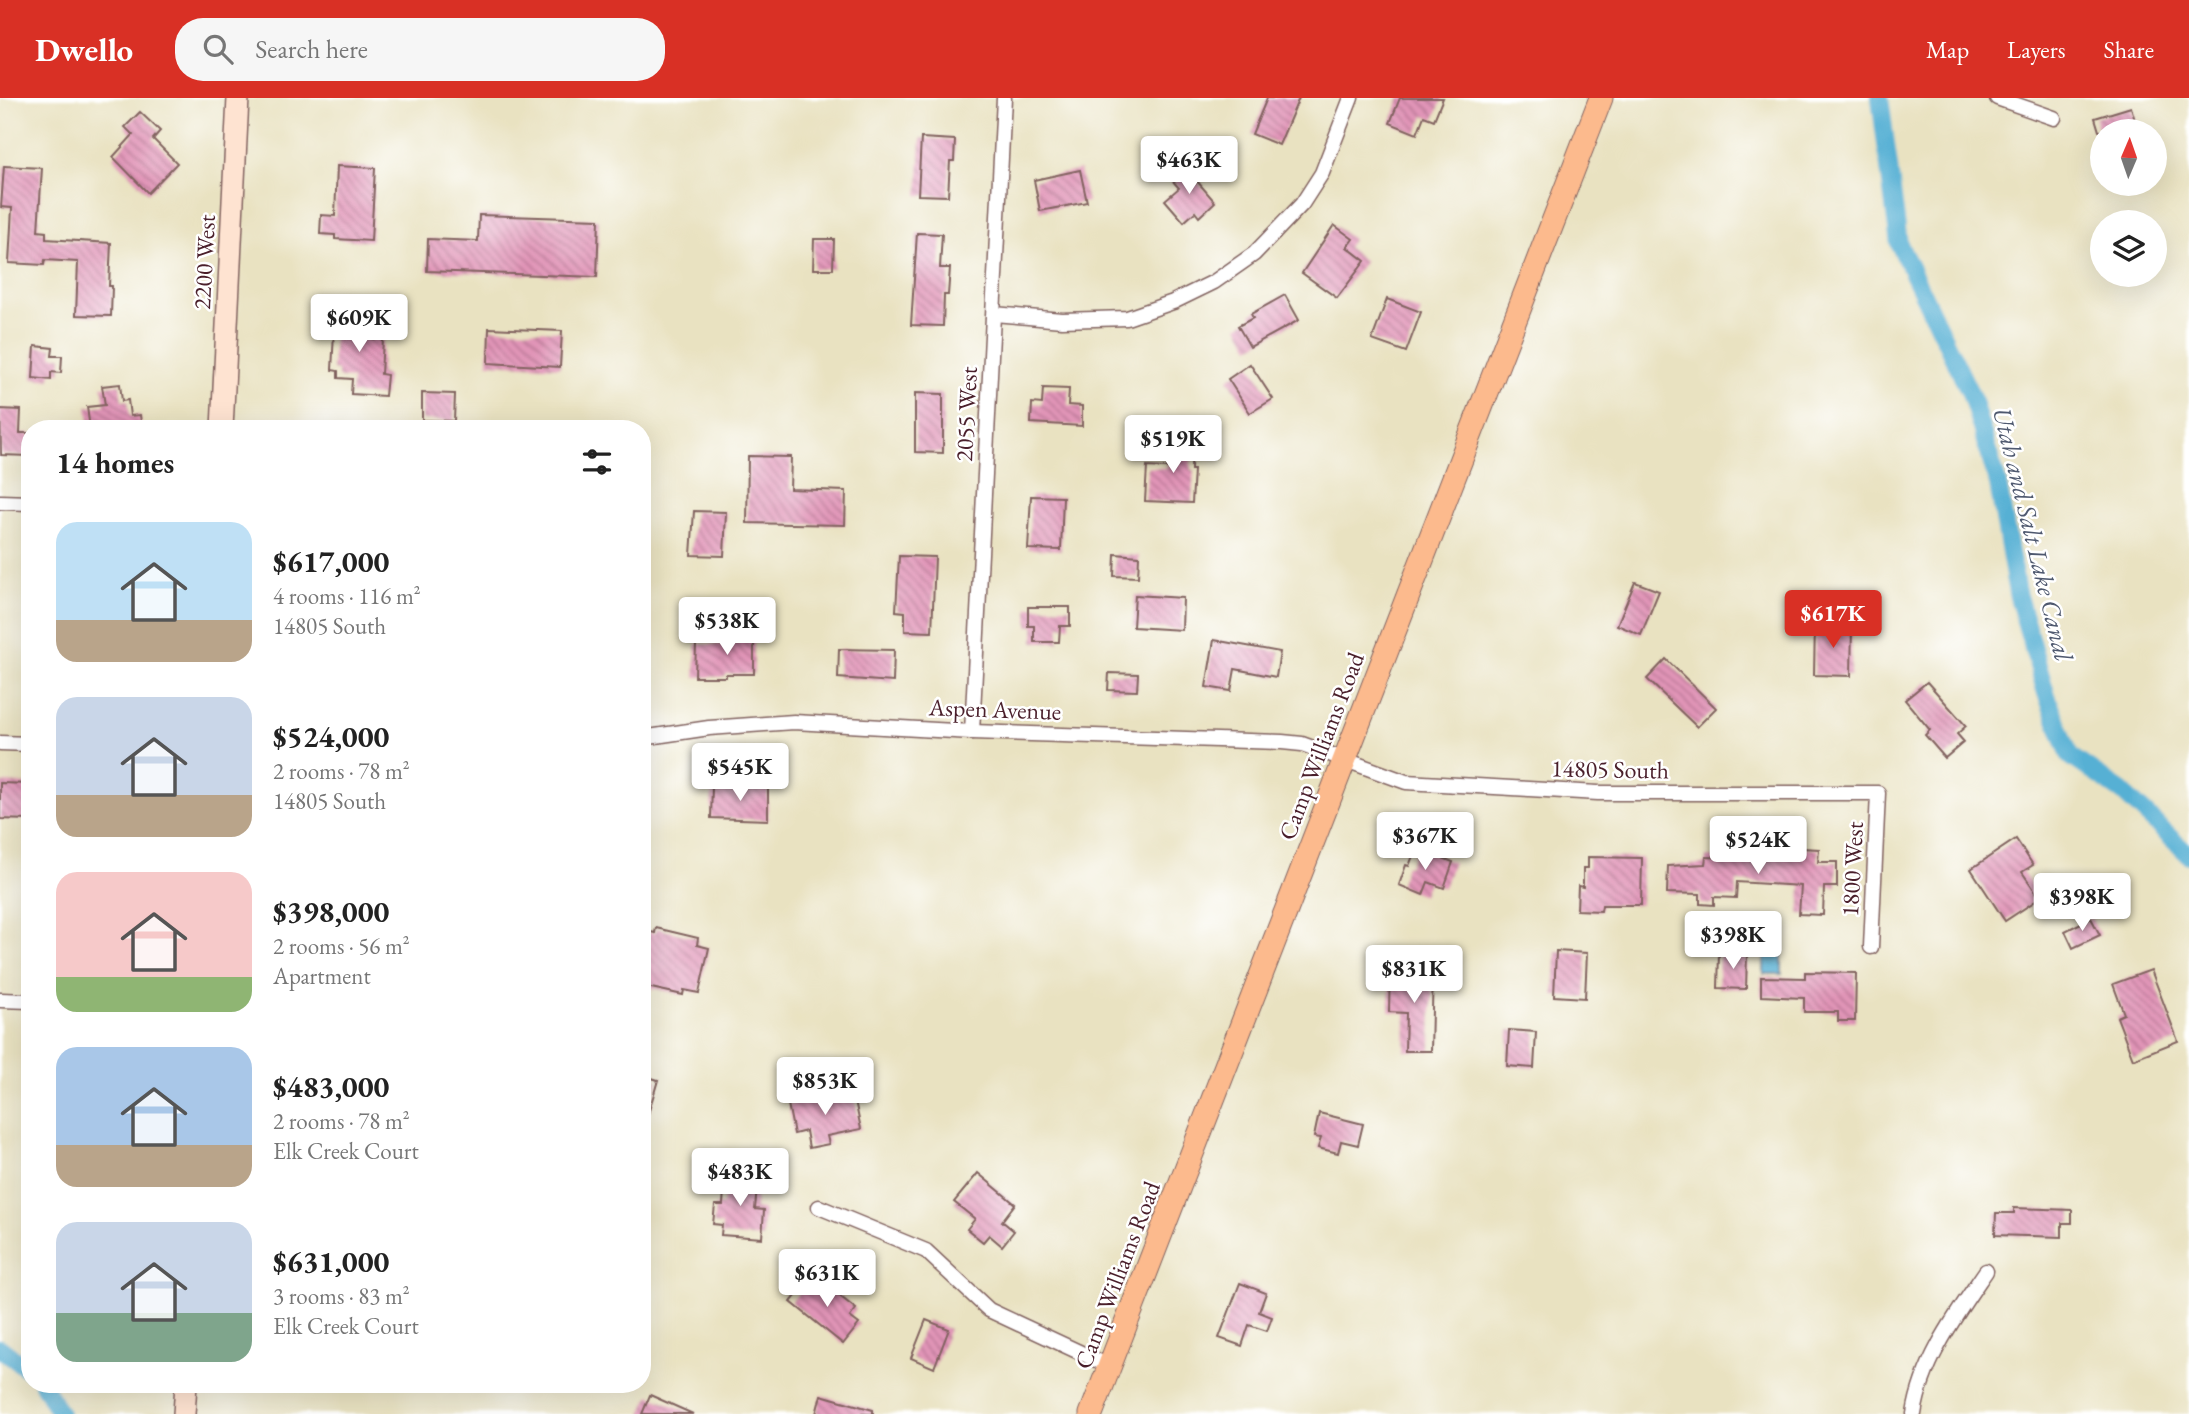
<!DOCTYPE html>
<html lang="en">
<head>
<meta charset="utf-8">
<style>
  :root { --surface:#fff; --page:#f6f6f6; --text:#222; --muted:#767676; --accent:#d93025 }
  body { margin:0; font-family:"EB Garamond",serif; background:var(--page); color:var(--text); height:100vh; display:flex; flex-direction:column; font-size:26px; white-space:nowrap }
  * { box-sizing:border-box; margin:0 }
  p { font-size:23px; color:var(--muted) }
  .icon { flex:none; width:38px; height:38px; fill:none; stroke:currentColor; stroke-width:2; stroke-linecap:round; stroke-linejoin:round }
  .map { position:relative; flex:1; overflow:hidden }
  .side { position:absolute; left:21px; top:322px; width:630px; height:973px; display:flex; flex-direction:column; background:var(--surface); border-radius:28px; box-shadow:0 7px 28px #0002 }
  .side>* { flex:none }
  .needle { width:46px; rotate:2deg }
  .buttons { position:absolute; left:2090px; top:21px; display:grid; gap:14px }
  .buttons a { display:grid; place-items:center; width:77px; height:77px; border-radius:50%; background:var(--surface); box-shadow:0 7px 28px #0002; font-size:35px }
  .price { position:absolute; translate:-50% -60px; padding:0 16px; border-radius:7px; background:#fff; color:#222; font-size:23px; line-height:46px; filter:drop-shadow(0 2px 4px #0008) }
  .price::after { content:''; position:absolute; left:50%; top:42px; width:21px; height:16px; margin-left:-10px; background:inherit; clip-path:polygon(0 0,100% 0,50% 100%) }
  .price.current { background:var(--accent); color:#fff }
  ul { padding:0; list-style:none }
  li { display:flex; align-items:center; gap:21px; height:175px; padding:0 35px }
  li span { display:grid; place-items:center; flex:none; width:196px; height:140px; border-radius:21px; color:#555 }
  li>.icon { margin-inline-start:auto }
  span .icon { width:84px; height:84px; fill:#fffc; stroke-width:1 }
  li b { font-size:30px }
  h2 { display:flex; justify-content:space-between; align-items:center; height:84px; padding:0 35px; font-size:30px }
  header { display:flex; align-items:center; gap:42px; box-sizing:border-box; height:98px; padding:0 35px; background:var(--accent); color:#fff }
  header strong { font-size:33px }
  nav { display:flex; gap:38px; margin-inline-start:auto; font-size:24px }
  .search { width:490px; height:63px; background:var(--page); display:flex; align-items:center; gap:18px; box-sizing:border-box; padding:0 24px; border-radius:28px; color:var(--muted); font-size:26px }
  .map>svg:first-child { display:block }
  .water { fill:#57b0d4; stroke:#506880; stroke-width:2 }
  .lines { fill:none; stroke-linecap:round; stroke-linejoin:round }
  .canal { stroke:#57b0d4; stroke-width:18 }
  .building { fill:url(#building-back-hatch) }
  .street-casing { stroke:#826360; stroke-width:17 }
  .secondary-casing { stroke:#826360; stroke-width:24 }
  .primary-casing { stroke:#826360; stroke-width:25 }
  .street { stroke:#fff; stroke-width:14 }
  .secondary { stroke:#fee3d1; stroke-width:21 }
  .primary { stroke:#fcba8d; stroke-width:23 }
  .labels { text-anchor:middle; dominant-baseline:central; stroke-width:5; stroke-linejoin:round; paint-order:stroke }
  .street-label { font-size:24px; fill:#4a1f2b; stroke:#fff }
  .water-label { font-size:26px; font-style:italic; fill:#4f596f; stroke:#fff }
</style>
</head>
<body>
<header>
<strong>Dwello</strong>
<div class="search"><svg class="icon" aria-label="search" viewBox="0 0 24 24"><circle cx="10" cy="10" r="6"/><path d="M15 15l6 6"/></svg>Search here</div>
<nav><a>Map</a><a>Layers</a><a>Share</a></nav>
</header>
<div class="map">
<svg width="2189" height="1316" viewBox="0 0 2189 1316">
  <defs>
    <pattern id="building-back-hatch" width="6" height="6" patternUnits="userSpaceOnUse" patternTransform="scale(1.75)"><rect width="6" height="6" fill="#e194b7"/><path d="M-1 5l2 2M0 0l6 6M5-1l2 2" fill="none" stroke="#b87895"/></pattern>
  </defs>
  <rect width="100%" height="100%" fill="#fff"/>
  <filter id="ink" filterUnits="userSpaceOnUse"><feTurbulence type="fractalNoise" baseFrequency=".0143" numOctaves="2"/><feDisplacementMap in="SourceGraphic" scale="14" xChannelSelector="R" yChannelSelector="G"/><feConvolveMatrix kernelMatrix="1 2 1 2 8 2 1 2 1" color-interpolation-filters="sRGB"/></filter>
  <filter id="wash" filterUnits="userSpaceOnUse"><feTurbulence type="fractalNoise" baseFrequency=".00686" numOctaves="4" result="noise"/><feDisplacementMap in="SourceGraphic" scale="28" xChannelSelector="R" yChannelSelector="G"/><feGaussianBlur stdDeviation="1.57" result="paint"/><feColorMatrix in="noise" values="0 0 0 0 0 0 0 0 0 0 0 0 0 0 0 0 0 1.4 0 .05"/><feComposite in="paint" operator="in"/></filter>
  <g filter="url(#wash)">
    <rect width="100%" height="100%" fill="#e9e2c1"/>
    <path class="water" d="M1764,844L1782,845V876H1764Z"/>
    <g class="lines">
      <g class="canal">
        <path d="M1880,0L1899,146L1971,297L1998,386L2017,495L2046,595L2070,658L2122,694L2189,757"/>
        <path d="M0,1250L30,1273"/>
        <path d="M43,1286L60,1316"/>
      </g>
    </g>
    <g id="blocks">
      <g class="building">
        <path d="M1267,0H1299L1279,47L1252,36Z"/>
        <path d="M1400,0H1443L1434,22L1424,18L1417,36L1390,25Z"/>
        <path d="M2131,9L2136,26L2126,29L2128,33H2099L2095,20Z"/>
        <path d="M140,14L160,33L153,41L177,65L148,95L113,59L133,37L125,29Z"/>
        <path d="M921,40L955,42L954,63H950L948,98L918,97Z"/>
        <path d="M4,68L42,70L38,133L46,134V141L111,145L109,188H112L111,218L76,217L78,164L45,162L44,167L9,165L12,110L1,109Z"/>
        <path d="M337,68L375,70L371,143L335,141V137L320,136L321,117L335,118Z"/>
        <path d="M1185,69L1215,104L1199,119L1195,114L1184,124L1165,102L1179,90L1171,81Z"/>
        <path d="M1080,72L1087,104L1040,113L1034,82Z"/>
        <path d="M479,117L599,121L597,179L427,173L428,141L478,143Z"/>
        <path d="M1334,127L1353,141L1347,149L1365,163L1337,200L1302,175Z"/>
        <path d="M917,135L942,136L940,170H950L948,197H944L943,228L911,227Z"/>
        <path d="M814,141H834L833,171H813Z"/>
        <path d="M1285,197L1299,222L1250,249L1238,228L1253,220L1251,216Z"/>
        <path d="M1387,201L1421,214L1406,254L1372,242Z"/>
        <path d="M335,216L375,218L374,241H383L381,276L387,277L385,298L351,296L352,281L338,280V273L332,272Z"/>
        <path d="M489,230L562,233L560,269L488,265Z"/>
        <path d="M35,248L53,250L52,258H62L61,275L51,274V282L33,280Z"/>
        <path d="M1250,266L1273,301L1250,315L1228,281Z"/>
        <path d="M120,286L122,303L128,302L130,318L140,317L142,331H90L87,309L105,307L102,288Z"/>
        <path d="M1043,290L1069,291L1068,307L1082,308V328L1031,325L1032,305L1042,306Z"/>
        <path d="M422,295L455,296L454,323L422,322Z"/>
        <path d="M915,295L943,296V355L915,354Z"/>
        <path d="M0,311L21,312L20,335H30V358L1,357Z"/>
        <path d="M1168,340H1192L1191,372H1194L1192,405L1145,403L1147,369L1167,370Z"/>
        <path d="M748,358L791,359L790,391L846,393L845,427L747,425Z"/>
        <path d="M1031,398L1063,399L1061,452L1028,451Z"/>
        <path d="M694,413L726,414L724,458L691,457Z"/>
        <path d="M1115,456L1139,458L1138,479L1114,478Z"/>
        <path d="M899,458L935,459L932,534L905,533V514L896,513Z"/>
        <path d="M1635,484L1659,493L1641,537L1617,527Z"/>
        <path d="M1135,497L1183,500L1182,532L1133,529Z"/>
        <path d="M1028,509H1070V528H1060L1059,544H1034V528H1028Z"/>
        <path d="M1815,525L1852,526L1851,578L1814,577Z"/>
        <path d="M735,531L754,532V576H726V579H695L696,546H735Z"/>
        <path d="M1214,542L1280,554L1276,579L1235,571L1231,593L1206,589Z"/>
        <path d="M839,551L894,552L893,584L838,580Z"/>
        <path d="M1666,561L1716,610L1697,629L1647,581Z"/>
        <path d="M1109,575L1138,576L1137,593L1108,592Z"/>
        <path d="M1927,584L1966,628L1957,636L1964,644L1945,660L1925,637L1930,632L1905,602Z"/>
        <path d="M0,685L30,686V722L0,721Z"/>
        <path d="M712,688L768,689V722L711,720Z"/>
        <path d="M2016,741L2033,767L2022,774L2040,800L2005,823L1971,771Z"/>
        <path d="M1763,748L1819,751L1818,764H1837V789H1824L1823,817L1799,816L1801,788L1737,784L1736,800L1714,799V807L1700,806V796L1667,795L1668,768L1705,766L1706,759L1762,761Z"/>
        <path d="M1416,750L1453,764L1444,790L1428,784L1423,797L1399,787L1406,767L1409,768Z"/>
        <path d="M1588,759L1642,760L1641,807H1602L1601,813L1577,812L1578,788L1583,789V770H1588Z"/>
        <path d="M2091,820L2100,837L2073,850L2065,833Z"/>
        <path d="M656,830L698,840L697,847L709,850L699,895L684,892L683,897L642,888V832L655,835Z"/>
        <path d="M1556,853L1587,855L1585,900L1554,898Z"/>
        <path d="M1719,855H1747L1746,891L1718,890Z"/>
        <path d="M1390,870L1433,871L1431,953H1405L1406,915L1389,914Z"/>
        <path d="M2151,872L2178,943L2133,961L2117,919L2124,916L2113,886Z"/>
        <path d="M1805,874L1856,875L1855,923H1838V914H1804V900L1761,898V879L1805,880Z"/>
        <path d="M1509,932L1536,934L1534,970L1507,968Z"/>
        <path d="M642,977L658,982L646,1023H642Z"/>
        <path d="M853,993L861,1031L827,1038L829,1046L809,1050L806,1033L794,1036L788,1006Z"/>
        <path d="M1319,1015L1363,1026L1358,1047L1341,1043L1338,1055L1318,1050L1321,1040L1314,1039Z"/>
        <path d="M725,1075L758,1077L755,1111L764,1112L762,1140L721,1137L722,1127L713,1126L715,1107H723Z"/>
        <path d="M978,1075L1015,1106L1002,1123L1014,1133L1002,1148L989,1137L983,1144L967,1131L975,1121L954,1104Z"/>
        <path d="M2014,1110L2072,1112V1125H2062V1139L1995,1137L1996,1115H2014Z"/>
        <path d="M813,1177L856,1211L850,1219L859,1226L843,1246L791,1204Z"/>
        <path d="M1240,1185L1266,1195L1259,1214L1272,1219L1267,1233L1249,1227L1242,1248L1219,1240Z"/>
        <path d="M926,1222L949,1231L934,1270L911,1260Z"/>
        <path d="M650,1297L693,1316H642Z"/>
        <path d="M821,1297L873,1312V1316H816Z"/>
      </g>
    </g>
  </g>
  <g filter="url(#ink)">
    <use href="#blocks" fill-opacity="0" stroke="#826360" stroke-width="2"/>
    <g class="lines">
      <g class="street-casing">
        <g id="street">
          <path d="M1997,0L2054,20"/>
          <path d="M994,216L1062,222L1127,220L1173,204L1214,184L1254,156L1302,106L1322,75L1351,0"/>
          <path d="M0,404L30,405"/>
          <path d="M972,634L1004,0"/>
          <path d="M642,640L709,630L794,624L972,634L1282,644L1302,646L1406,684L1598,695H1878L1871,849"/>
          <path d="M0,645L30,646"/>
          <path d="M0,902L30,903"/>
          <path d="M819,1109L926,1153L989,1212L1109,1268"/>
          <path d="M1914,1316C1922,1263 1956,1217 1986,1173"/>
        </g>
      </g>
      <g class="secondary-casing">
        <g id="secondary">
          <path d="M222,331L238,0"/>
          <path d="M184,1316L186,1286"/>
        </g>
      </g>
      <g class="primary-casing">
        <path id="primary" d="M1091,1316L1601,0"/>
      </g>
      <use href="#street" class="street"/>
      <use href="#secondary" class="secondary"/>
      <use href="#primary" class="primary"/>
    </g>
  </g>
  <g class="labels">
    <g class="street-label">
      <text transform="translate(204 164) rotate(-87)">2200 West</text>
      <text transform="translate(966 316) rotate(-87)">2055 West</text>
      <text transform="translate(995 611) rotate(2)">Aspen Avenue</text>
      <text transform="translate(1321 648) rotate(-69)">Camp Williams Road</text>
      <text transform="translate(1610 671) rotate(1)">14805 South</text>
      <text transform="translate(1852 771) rotate(-87)">1800 West</text>
      <text transform="translate(1117 1177) rotate(-69)">Camp Williams Road</text>
    </g>
    <g class="water-label">
      <text transform="translate(2033 436) rotate(76)">Utah and Salt Lake Canal</text>
    </g>
  </g>
</svg>
<div class="buttons">
<a><svg class="needle" viewBox="-14 -14 28 28"><path d="M0-13l5 13h-10z" fill="#e53935"/><path d="M0 13l5-13h-10z" fill="#767676"/></svg></a>
<a><svg class="icon" aria-label="layers" viewBox="0 0 24 24"><path d="M12 4l9 5-9 5-9-5zM3 14l9 5 9-5"/></svg></a>
</div>
<b class="price" style="left:1189px;top:98px">$463K</b>
<b class="price" style="left:359px;top:256px">$609K</b>
<b class="price" style="left:1173px;top:377px">$519K</b>
<b class="price current" style="left:1833px;top:552px">$617K</b>
<b class="price" style="left:727px;top:559px">$538K</b>
<b class="price" style="left:740px;top:705px">$545K</b>
<b class="price" style="left:1425px;top:774px">$367K</b>
<b class="price" style="left:1758px;top:778px">$524K</b>
<b class="price" style="left:2082px;top:835px">$398K</b>
<b class="price" style="left:1733px;top:873px">$398K</b>
<b class="price" style="left:1414px;top:907px">$831K</b>
<b class="price" style="left:825px;top:1019px">$853K</b>
<b class="price" style="left:740px;top:1110px">$483K</b>
<b class="price" style="left:827px;top:1211px">$631K</b>
<section class="side">
<h2>14 homes<svg class="icon" aria-label="filters" viewBox="0 0 24 24"><path d="M4 7h16M4 17h16"/><circle cx="9" cy="7" r="2"/><circle cx="15" cy="17" r="2"/></svg></h2>
<ul>
<li><span style="background:linear-gradient(#bfe0f5 70%,#b9a48a 0)"><svg class="icon" aria-label="home" viewBox="0 0 24 24"><path d="M3 11l9-7 9 7M6 9v11h12V9"/></svg></span><div><b>$617,000</b><p>4 rooms · 116 m²</p><p>14805 South</p></div></li>
<li><span style="background:linear-gradient(#c9d6e8 70%,#b9a48a 0)"><svg class="icon" aria-label="home" viewBox="0 0 24 24"><path d="M3 11l9-7 9 7M6 9v11h12V9"/></svg></span><div><b>$524,000</b><p>2 rooms · 78 m²</p><p>14805 South</p></div></li>
<li><span style="background:linear-gradient(#f6c9c9 75%,#8fb573 0)"><svg class="icon" aria-label="home" viewBox="0 0 24 24"><path d="M3 11l9-7 9 7M6 9v11h12V9"/></svg></span><div><b>$398,000</b><p>2 rooms · 56 m²</p><p>Apartment</p></div></li>
<li><span style="background:linear-gradient(#a9c7e8 70%,#b9a48a 0)"><svg class="icon" aria-label="home" viewBox="0 0 24 24"><path d="M3 11l9-7 9 7M6 9v11h12V9"/></svg></span><div><b>$483,000</b><p>2 rooms · 78 m²</p><p>Elk Creek Court</p></div></li>
<li><span style="background:linear-gradient(#c9d6e8 65%,#7fa58c 0)"><svg class="icon" aria-label="home" viewBox="0 0 24 24"><path d="M3 11l9-7 9 7M6 9v11h12V9"/></svg></span><div><b>$631,000</b><p>3 rooms · 83 m²</p><p>Elk Creek Court</p></div></li>
</ul>
</section>
</div>
</body>
</html>
